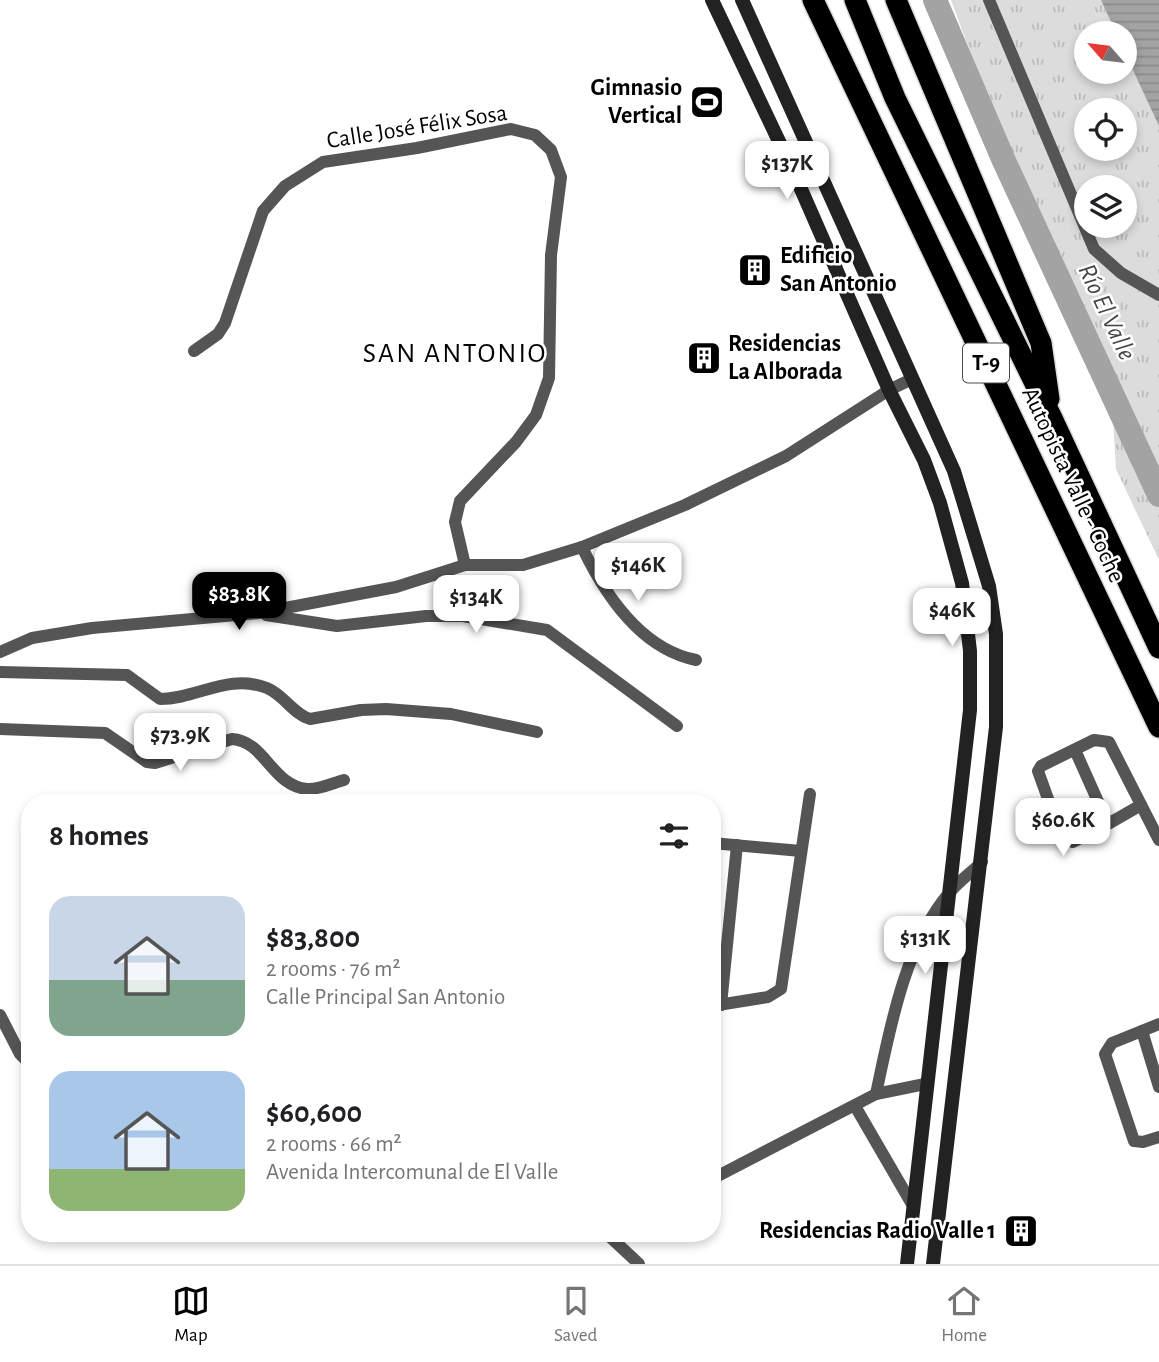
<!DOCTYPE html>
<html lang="en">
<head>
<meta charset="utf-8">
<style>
  :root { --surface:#fff; --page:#f6f6f6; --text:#202124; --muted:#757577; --line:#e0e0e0; --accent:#000 }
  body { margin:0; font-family:"Alegreya Sans",sans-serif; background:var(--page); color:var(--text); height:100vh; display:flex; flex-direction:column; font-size:26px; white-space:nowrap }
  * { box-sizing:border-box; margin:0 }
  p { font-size:23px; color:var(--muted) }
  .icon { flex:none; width:38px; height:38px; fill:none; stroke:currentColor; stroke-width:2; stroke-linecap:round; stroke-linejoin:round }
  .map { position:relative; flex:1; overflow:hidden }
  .side { position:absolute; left:21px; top:794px; width:700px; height:448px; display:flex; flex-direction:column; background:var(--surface); border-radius:28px; box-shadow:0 4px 10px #0003 }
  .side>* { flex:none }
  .needle { width:46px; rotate:298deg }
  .tools { position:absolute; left:1074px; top:21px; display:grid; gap:14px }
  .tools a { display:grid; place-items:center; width:63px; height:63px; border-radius:50%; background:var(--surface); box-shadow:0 4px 10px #0003; font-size:35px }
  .price { position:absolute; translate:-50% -60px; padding:0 16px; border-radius:14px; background:#fff; color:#222; font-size:23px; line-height:46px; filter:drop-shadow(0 2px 4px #0008) }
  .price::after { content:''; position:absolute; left:50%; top:42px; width:21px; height:16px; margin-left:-10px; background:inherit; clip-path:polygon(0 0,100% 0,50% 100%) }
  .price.on { background:var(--accent); color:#fff }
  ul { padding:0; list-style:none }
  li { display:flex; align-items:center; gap:21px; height:175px; padding:0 28px }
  li span { display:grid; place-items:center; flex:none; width:196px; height:140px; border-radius:21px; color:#555 }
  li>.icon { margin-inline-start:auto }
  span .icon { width:84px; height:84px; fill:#fffc; stroke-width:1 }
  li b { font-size:30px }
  h2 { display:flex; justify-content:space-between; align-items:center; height:84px; padding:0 28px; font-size:30px }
  .menu { display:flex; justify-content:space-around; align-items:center; height:98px; border-top:2px solid var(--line); background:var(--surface); font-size:19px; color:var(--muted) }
  .menu a { display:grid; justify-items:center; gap:4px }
  .menu .on { color:var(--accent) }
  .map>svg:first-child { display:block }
  .grass { fill:url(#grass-tufts); fill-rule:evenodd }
  .water { fill:url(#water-rules) }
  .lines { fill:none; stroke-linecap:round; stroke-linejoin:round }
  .river { stroke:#a3a3a3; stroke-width:24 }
  .motorway-casing { stroke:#dbdbdb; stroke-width:24 }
  .minor { stroke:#555; stroke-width:12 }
  .secondary { stroke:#222; stroke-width:14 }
  .motorway { stroke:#000; stroke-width:21 }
  .labels { text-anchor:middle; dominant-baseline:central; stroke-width:5; stroke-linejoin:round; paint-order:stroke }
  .shield { fill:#fff; stroke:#4c4c4c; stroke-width:2 }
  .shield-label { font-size:23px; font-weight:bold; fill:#000 }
  .poi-label { font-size:24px; font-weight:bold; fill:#000; stroke:#fff; text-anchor:end }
  .street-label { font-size:24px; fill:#000; stroke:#fff }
  .water-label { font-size:26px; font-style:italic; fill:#444; stroke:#fff }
  .quarter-label { font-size:28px; letter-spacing:2px; fill:#000; stroke:#fff }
</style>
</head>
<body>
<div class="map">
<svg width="1159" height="1264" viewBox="0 0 1159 1264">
  <defs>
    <pattern id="grass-tufts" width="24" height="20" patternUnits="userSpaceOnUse" patternTransform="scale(1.75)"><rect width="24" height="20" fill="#dcdcdc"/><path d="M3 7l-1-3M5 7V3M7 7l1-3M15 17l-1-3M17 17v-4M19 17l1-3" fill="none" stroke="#bbb"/></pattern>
    <pattern id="water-rules" width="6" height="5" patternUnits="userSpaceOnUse" patternTransform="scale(1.75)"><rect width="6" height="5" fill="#a3a3a3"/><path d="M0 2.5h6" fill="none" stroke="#8b8b8b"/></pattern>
  </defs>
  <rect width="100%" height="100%" fill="#fff"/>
  <path class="grass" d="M951,0H1159V560L1116,469L1110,368L986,95ZM1087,33H1125V72H1087ZM1087,110H1125V149H1087ZM1087,187H1125V226H1087Z"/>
  <path class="water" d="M1101,0H1159V126L1125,53V33H1116Z"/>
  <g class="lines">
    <path class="river" d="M935,0L1004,161L1159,495"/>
    <g class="motorway-casing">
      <g id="motorway">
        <path d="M813,0L1159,727"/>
        <path d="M855,0L895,98L1052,418L1159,648"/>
        <path d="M896,0L1041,343L1049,399"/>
      </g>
    </g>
    <g class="minor">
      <path d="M989,0L1094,249L1121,273L1159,295"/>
      <path d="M194,351L218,334L225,323L263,211L285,186L323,162L417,148L511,129L535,135L551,150L561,177L551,255L549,378L536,415L516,442L460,501L455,522L465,565"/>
      <path d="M582,547C605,595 641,649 696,660"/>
      <path d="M266,615L337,626L426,616H463L547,630L677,726"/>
      <path d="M0,652L32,638L92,628L259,613L396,587L465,565H523L582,547L685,505L786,456L889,390L912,379"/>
      <path d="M0,672L127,675L160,699C197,699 228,673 267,688C284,695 293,714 310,719L361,710L386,709L451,714L537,732"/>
      <path d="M0,729L105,733L147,762L155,763L232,739C265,741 272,786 307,789C318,790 333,783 344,780"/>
      <path d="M1075,750L1108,824L1073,842L1062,838L1038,771L1041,766L1094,740L1109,742L1159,840"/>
      <path d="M1108,824L1141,805"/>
      <path d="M712,843L801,851"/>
      <path d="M721,1005L737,845"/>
      <path d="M712,1006L768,997L781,989L810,794"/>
      <path d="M0,1015L20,1054L30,1064"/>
      <path d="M1159,1024L1112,1043L1105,1054L1134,1141L1143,1142L1159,1137"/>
      <path d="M1142,1031L1159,1087"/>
      <path d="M876,1094C890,1028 905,944 950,892C959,881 972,872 982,862"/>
      <path d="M855,1106L913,1206"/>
      <path d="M712,1179L876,1094L925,1084"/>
      <path d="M607,1234L639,1264"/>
    </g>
    <g class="secondary">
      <path d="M712,0L794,173L889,390L924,460L940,503L962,583L970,651V710L907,1264"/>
      <path d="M742,0L954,471L989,586L996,634V727L933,1264"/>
    </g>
    <use href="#motorway" class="motorway"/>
  </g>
  <defs>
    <g id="stadium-square" transform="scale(1.75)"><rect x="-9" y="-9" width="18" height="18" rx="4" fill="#000" stroke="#fff"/><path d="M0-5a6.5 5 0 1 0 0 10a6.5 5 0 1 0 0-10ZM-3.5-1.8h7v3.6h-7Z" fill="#fff"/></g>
    <g id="building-square" transform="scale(1.75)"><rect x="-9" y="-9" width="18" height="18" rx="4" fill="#000" stroke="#fff"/><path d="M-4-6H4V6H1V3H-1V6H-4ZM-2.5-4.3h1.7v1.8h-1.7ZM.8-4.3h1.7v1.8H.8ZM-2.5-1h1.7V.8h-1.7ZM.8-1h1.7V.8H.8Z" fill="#fff"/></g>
  </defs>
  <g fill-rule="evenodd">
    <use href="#stadium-square" x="707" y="102"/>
    <use href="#building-square" x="755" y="270"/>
    <use href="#building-square" x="704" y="358"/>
    <use href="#building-square" x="1021" y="1231"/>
  </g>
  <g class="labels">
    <rect class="shield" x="963" y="343.5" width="46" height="39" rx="5"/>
    <g class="shield-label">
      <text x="986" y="363">T-9</text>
    </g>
    <g class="poi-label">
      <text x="682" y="88">Gimnasio<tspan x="682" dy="28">Vertical</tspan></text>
      <text x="780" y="256" text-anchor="start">Edificio<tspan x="780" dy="28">San Antonio</tspan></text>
      <text x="728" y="344" text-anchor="start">Residencias<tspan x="728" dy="28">La Alborada</tspan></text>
      <text x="996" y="1231">Residencias Radio Valle 1</text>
    </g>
    <g class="street-label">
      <text transform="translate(417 127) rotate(-9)">Calle José Félix Sosa</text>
      <text transform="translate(1073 485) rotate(65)">Autopista Valle - Coche</text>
    </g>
    <g class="water-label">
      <text transform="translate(1107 312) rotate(65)">Río El Valle</text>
    </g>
    <g class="quarter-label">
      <text x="455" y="354">SAN ANTONIO</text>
    </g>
  </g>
</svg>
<div class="tools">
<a><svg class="needle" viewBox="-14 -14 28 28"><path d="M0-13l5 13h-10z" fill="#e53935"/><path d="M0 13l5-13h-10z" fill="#757577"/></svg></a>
<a><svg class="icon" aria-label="locate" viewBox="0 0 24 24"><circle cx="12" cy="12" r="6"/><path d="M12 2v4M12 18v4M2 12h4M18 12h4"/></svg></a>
<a><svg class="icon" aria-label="layers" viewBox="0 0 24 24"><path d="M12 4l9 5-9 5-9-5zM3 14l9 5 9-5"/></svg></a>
</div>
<b class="price" style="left:787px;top:201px">$137K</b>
<b class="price" style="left:638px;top:603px">$146K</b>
<b class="price on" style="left:239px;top:632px">$83.8K</b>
<b class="price" style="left:476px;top:635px">$134K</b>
<b class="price" style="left:952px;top:648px">$46K</b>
<b class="price" style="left:180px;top:773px">$73.9K</b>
<b class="price" style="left:1063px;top:858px">$60.6K</b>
<b class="price" style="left:925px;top:976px">$131K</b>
<section class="side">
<h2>8 homes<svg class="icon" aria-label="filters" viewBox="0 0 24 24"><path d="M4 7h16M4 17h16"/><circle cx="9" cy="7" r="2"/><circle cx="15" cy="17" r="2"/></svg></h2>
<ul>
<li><span style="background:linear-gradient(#c9d6e8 60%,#7fa58c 0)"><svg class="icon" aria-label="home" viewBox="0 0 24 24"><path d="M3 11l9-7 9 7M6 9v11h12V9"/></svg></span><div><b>$83,800</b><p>2 rooms · 76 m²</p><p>Calle Principal San Antonio</p></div></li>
<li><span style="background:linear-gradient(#a9c7e8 70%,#8fb573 0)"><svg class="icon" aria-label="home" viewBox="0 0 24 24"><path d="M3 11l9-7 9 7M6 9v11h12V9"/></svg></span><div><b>$60,600</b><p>2 rooms · 66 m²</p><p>Avenida Intercomunal de El Valle</p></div></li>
</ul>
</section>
</div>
<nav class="menu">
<a class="on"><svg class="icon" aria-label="map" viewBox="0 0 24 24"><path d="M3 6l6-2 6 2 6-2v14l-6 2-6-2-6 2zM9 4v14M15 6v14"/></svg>Map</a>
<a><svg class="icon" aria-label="saved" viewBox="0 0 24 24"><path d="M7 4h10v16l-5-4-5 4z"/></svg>Saved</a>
<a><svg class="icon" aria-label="home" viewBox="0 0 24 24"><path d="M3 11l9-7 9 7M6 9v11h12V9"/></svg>Home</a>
</nav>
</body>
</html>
